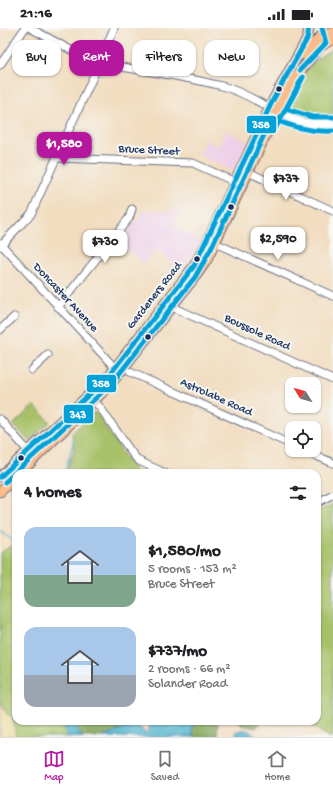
<!DOCTYPE html>
<html lang="en">
<head>
<meta charset="utf-8">
<style>
  :root { --surface:#fff; --page:#f2f2f2; --text:#202124; --muted:#757577; --line:#e0e0e0; --accent:#b5179e }
  body { margin:0; font-family:"Gochi Hand",sans-serif; background:var(--page); color:var(--text); height:100vh; display:flex; flex-direction:column; font-size:15px; white-space:nowrap }
  * { box-sizing:border-box; margin:0 }
  p { font-size:13px; color:var(--muted) }
  .icon { flex:none; width:22px; height:22px; fill:none; stroke:currentColor; stroke-width:2; stroke-linecap:round; stroke-linejoin:round }
  .map { position:relative; flex:1; overflow:hidden }
  .side { position:absolute; left:12px; top:441px; width:309px; height:256px; display:flex; flex-direction:column; background:var(--surface); border-radius:12px; box-shadow:0 1px 3px #0004 }
  .side>* { flex:none }
  .guide { position:absolute; left:12px; top:12px; width:309px; height:36px; display:flex; gap:8px }
  .needle { width:26px; rotate:307deg }
  .fabs { position:absolute; left:285px; top:349px; display:grid; gap:8px }
  .fabs a { display:grid; place-items:center; width:36px; height:36px; border-radius:8px; background:var(--surface); box-shadow:0 1px 3px #0004; font-size:20px }
  .price { position:absolute; translate:-50% -34px; padding:0 9px; border-radius:8px; background:#fff; color:#222; font-size:13px; line-height:26px; filter:drop-shadow(0 1px 2px #0008) }
  .price::after { content:''; position:absolute; left:50%; top:24px; width:12px; height:9px; margin-left:-6px; background:inherit; clip-path:polygon(0 0,100% 0,50% 100%) }
  .price.current { background:var(--accent); color:#fff }
  ul { padding:0; list-style:none }
  li { display:flex; align-items:center; gap:12px; height:100px; padding:0 12px }
  li span { display:grid; place-items:center; flex:none; width:112px; height:80px; border-radius:12px; color:#555 }
  li>.icon { margin-inline-start:auto }
  span .icon { width:48px; height:48px; fill:#fffc; stroke-width:1 }
  li b { font-size:17px }
  h2 { display:flex; justify-content:space-between; align-items:center; height:48px; padding:0 12px; font-size:17px }
  .pill { padding:0 14px; border-radius:12px; background:var(--surface); box-shadow:0 1px 3px #0004; font-size:14px; line-height:36px }
  .pill.current { background:var(--accent); color:#fff }
  .status { display:flex; justify-content:space-between; align-items:center; height:28px; padding:0 20px; background:var(--surface); direction:ltr }
  .status svg { height:11px; fill:currentColor }
  .menu { display:flex; justify-content:space-around; align-items:center; height:56px; border-top:1px solid var(--line); background:var(--surface); font-size:11px; color:var(--muted) }
  .menu a { display:grid; justify-items:center; gap:2px }
  .menu .current { color:var(--accent) }
  .map>svg:first-child { display:block }
  .built { fill:#eed0e8 }
  .green { fill:#a7c167; stroke:#617862 }
  .forest { fill:#85a75c; stroke:#506b5d }
  .sand { fill:#eeda9e; stroke:#84847e }
  .water { fill:#4db2cc; stroke:#347095 }
  .lines { fill:none; stroke-linecap:round; stroke-linejoin:round }
  .stream { stroke:#4db2cc; stroke-width:1.5 }
  .minor-casing { stroke:#666c80; stroke-width:9 }
  .major-casing { stroke:#666c80; stroke-width:11 }
  .minor { stroke:#fff; stroke-width:7 }
  .major { stroke:#f9bc8a; stroke-width:9 }
  .bus-1-casing { stroke:#f6f6f2; stroke-width:8 }
  .bus-2-casing { stroke:#f6f6f2; stroke-width:8 }
  .bus-3-casing { stroke:#f6f6f2; stroke-width:8 }
  .bus-1 { stroke:#04a1d9; stroke-width:5 }
  .bus-2 { stroke:#04a1d9; stroke-width:5 }
  .bus-3 { stroke:#04a1d9; stroke-width:5 }
  .bus-dot { fill:#1b2f5e; stroke:#f6f6f2; stroke-width:1.5 }
  .labels { text-anchor:middle; dominant-baseline:central; stroke-width:4; stroke-linejoin:round; paint-order:stroke }
  .street-label { font-size:12px; fill:#1b2f5e; stroke:#f6f6f2 }
  .line-badge { stroke:#f6f6f2; stroke-width:1.5 }
  .badge-label { font-size:11px; text-anchor:middle; font-weight:bold; fill:#fff }
</style>
</head>
<body>
<div class="status"><b>21:16</b><svg viewBox="0 0 49 12"><path d="M0 12V9h3v3zM5 12V6h3v6zM10 12V3h3v9zM15 12V0h3v12zM26 1h20v11H26zM47 4h2v5h-2z"/></svg></div>
<div class="map">
<svg width="333" height="709" viewBox="0 0 333 709">
  <rect width="100%" height="100%" fill="#f6f6f2"/>
  <filter id="ink" filterUnits="userSpaceOnUse"><feTurbulence type="fractalNoise" baseFrequency=".025" numOctaves="2"/><feDisplacementMap in="SourceGraphic" scale="8" xChannelSelector="R" yChannelSelector="G"/><feConvolveMatrix kernelMatrix="1 2 1 2 8 2 1 2 1" color-interpolation-filters="sRGB"/></filter>
  <filter id="wash" filterUnits="userSpaceOnUse"><feTurbulence type="fractalNoise" baseFrequency=".012" numOctaves="4" result="noise"/><feDisplacementMap in="SourceGraphic" scale="16" xChannelSelector="R" yChannelSelector="G"/><feGaussianBlur stdDeviation="0.9" result="paint"/><feColorMatrix in="noise" values="0 0 0 0 0 0 0 0 0 0 0 0 0 0 0 0 0 1.4 0 .05"/><feComposite in="paint" operator="in"/></filter>
  <g filter="url(#wash)">
    <rect width="100%" height="100%" fill="#f2ddc0"/>
    <g class="built">
      <path d="M226,103L247,113L233,143L199,127L206,112L219,118Z"/>
      <path d="M180,182L173,198L201,212L182,243L157,222L145,236L118,215L144,183Z"/>
    </g>
    <g class="green">
      <path d="M333,21V89C323,91 287,93 286,78C295,56 311,31 333,21Z"/>
      <path d="M34,377L50,394L29,413L13,397Z"/>
      <path d="M94,384L96,385L136,445H68L67,442L74,422L72,405Z"/>
      <path d="M333,476V709H329L304,693H317V484Z"/>
      <path d="M16,515V693H79L83,709H0V525Z"/>
    </g>
    <g class="forest">
      <path d="M73,693H98L100,700L113,693H130L129,698L102,709H82Z"/>
      <path d="M192,693H218L217,709H193Z"/>
      <path d="M240,693H262L256,700L241,697Z"/>
    </g>
    <path class="sand" d="M0,673L7,686L11,688L13,693L16,709H0Z"/>
    <g class="water">
      <path d="M62,693H73L82,709H67Z"/>
      <path d="M150,693H192L193,709H102L137,696L144,704L148,705Z"/>
      <path d="M243,701L249,703L257,709H237L235,704Z"/>
    </g>
    <g class="lines">
      <g class="stream">
        <path d="M65,445L74,411"/>
        <path d="M0,503L16,515"/>
      </g>
    </g>
  </g>
  <g filter="url(#ink)">
    <g class="lines">
      <g class="minor-casing">
        <g id="minor">
          <path d="M30,0L93,34"/>
          <circle cx="99" cy="35" r="5.5"/>
          <path d="M101,30L114,0"/>
          <path d="M104,36C143,43 183,48 222,58C263,69 286,101 333,96"/>
          <path d="M0,37L25,0"/>
          <path d="M57,130L193,135L235,154"/>
          <path d="M248,144L333,183"/>
          <path d="M0,215L115,340"/>
          <path d="M215,215L333,268"/>
          <path d="M0,218L31,186L97,40"/>
          <path d="M58,279L129,190L132,181"/>
          <path d="M172,279L333,352"/>
          <path d="M0,302L14,289"/>
          <path d="M32,342L48,327"/>
          <path d="M130,344L292,417"/>
          <path d="M90,374H94L99,378L134,428L139,433L165,445"/>
          <path d="M0,391L28,423"/>
          <path d="M303,422L333,435"/>
          <path d="M317,475L333,466"/>
        </g>
      </g>
      <g class="major-casing">
        <g id="major">
          <path d="M303,27L320,9L333,4"/>
          <path d="M20,445L110,357L198,245L207,232L290,56L319,20L326,15L333,12"/>
          <path d="M0,449L107,350L194,238L205,218L273,72L307,11L309,0"/>
          <path d="M0,464L16,449"/>
        </g>
      </g>
      <use href="#minor" class="minor"/>
      <use href="#major" class="major"/>
      <g class="bus-1-casing">
        <g id="bus-1">
          <path d="M300,42L326,15L322,0"/>
          <path d="M0,449L107,350L194,238L273,72L307,11L309,0"/>
        </g>
      </g>
      <g class="bus-2-casing">
        <g id="bus-2">
          <path d="M276,99L303,49"/>
          <path d="M5,454L112,355L195,249L211,221L272,90C292,100 311,104 333,103"/>
        </g>
      </g>
      <g class="bus-3-casing">
        <path id="bus-3" d="M303,49L286,81L312,89H333"/>
      </g>
      <use href="#bus-1" class="bus-1"/>
      <use href="#bus-2" class="bus-2"/>
      <use href="#bus-3" class="bus-3"/>
    </g>
  </g>
  <g class="bus-dot">
    <circle cx="279" cy="61" r="3.5"/>
    <circle cx="231" cy="179" r="3.5"/>
    <circle cx="197" cy="231" r="3.5"/>
    <circle cx="148" cy="309" r="3.5"/>
    <circle cx="21" cy="430" r="3.5"/>
  </g>
  <g class="labels">
    <g class="street-label">
      <text transform="translate(149 123) rotate(3)">Bruce Street</text>
      <text transform="translate(155 268) rotate(-52)">Gardeners Road</text>
      <text transform="translate(65 270) rotate(47)">Doncaster Avenue</text>
      <text transform="translate(257 305) rotate(25)">Boussole Road</text>
      <text transform="translate(216 370) rotate(24)">Astrolabe Road</text>
    </g>
  </g>
  <g class="line-badge">
    <rect x="246" y="87" width="31" height="19" rx="4" fill="#04a1d9"/>
    <rect x="86" y="346" width="31" height="19" rx="4" fill="#04a1d9"/>
    <rect x="63" y="376" width="31" height="20" rx="4" fill="#04a1d9"/>
  </g>
  <g class="badge-label">
    <text x="261" y="100">358</text>
    <text x="101" y="359">358</text>
    <text x="78" y="390">343</text>
  </g>
</svg>
<div class="fabs">
<a><svg class="needle" viewBox="-14 -14 28 28"><path d="M0-13l5 13h-10z" fill="#e53935"/><path d="M0 13l5-13h-10z" fill="#757577"/></svg></a>
<a><svg class="icon" aria-label="locate" viewBox="0 0 24 24"><circle cx="12" cy="12" r="6"/><path d="M12 2v4M12 18v4M2 12h4M18 12h4"/></svg></a>
</div>
<b class="price current" style="left:64px;top:138px">$1,580</b>
<b class="price" style="left:286px;top:173px">$737</b>
<b class="price" style="left:278px;top:233px">$2,590</b>
<b class="price" style="left:105px;top:236px">$730</b>
<div class="guide">
<a class="pill">Buy</a>
<a class="pill current">Rent</a>
<a class="pill">Filters</a>
<a class="pill">New</a>
</div>
<section class="side">
<h2>4 homes<svg class="icon" aria-label="filters" viewBox="0 0 24 24"><path d="M4 7h16M4 17h16"/><circle cx="9" cy="7" r="2"/><circle cx="15" cy="17" r="2"/></svg></h2>
<ul>
<li><span style="background:linear-gradient(#a9c7e8 60%,#7fa58c 0)"><svg class="icon" aria-label="home" viewBox="0 0 24 24"><path d="M3 11l9-7 9 7M6 9v11h12V9"/></svg></span><div><b>$1,580/mo</b><p>5 rooms · 153 m²</p><p>Bruce Street</p></div></li>
<li><span style="background:linear-gradient(#a9c7e8 60%,#9aa5b1 0)"><svg class="icon" aria-label="home" viewBox="0 0 24 24"><path d="M3 11l9-7 9 7M6 9v11h12V9"/></svg></span><div><b>$737/mo</b><p>2 rooms · 66 m²</p><p>Solander Road</p></div></li>
</ul>
</section>
</div>
<nav class="menu">
<a class="current"><svg class="icon" aria-label="map" viewBox="0 0 24 24"><path d="M3 6l6-2 6 2 6-2v14l-6 2-6-2-6 2zM9 4v14M15 6v14"/></svg>Map</a>
<a><svg class="icon" aria-label="saved" viewBox="0 0 24 24"><path d="M7 4h10v16l-5-4-5 4z"/></svg>Saved</a>
<a><svg class="icon" aria-label="home" viewBox="0 0 24 24"><path d="M3 11l9-7 9 7M6 9v11h12V9"/></svg>Home</a>
</nav>
</body>
</html>
